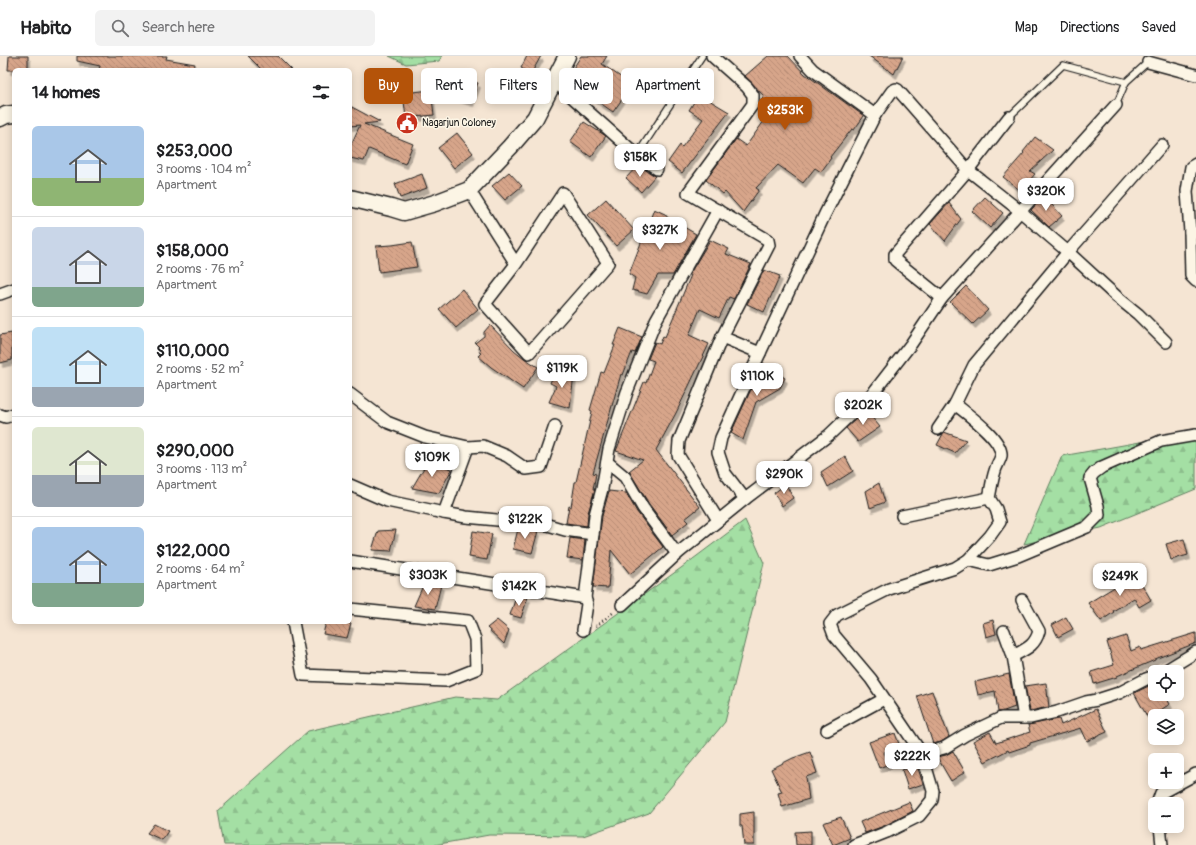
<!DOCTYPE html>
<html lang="en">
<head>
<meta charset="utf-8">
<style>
  :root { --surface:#fff; --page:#f2f2f2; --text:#202124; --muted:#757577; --line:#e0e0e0; --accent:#b45309 }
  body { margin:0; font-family:Pangolin,sans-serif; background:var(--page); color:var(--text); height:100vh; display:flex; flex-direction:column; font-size:15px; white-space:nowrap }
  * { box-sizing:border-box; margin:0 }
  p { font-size:13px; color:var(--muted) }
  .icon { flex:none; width:22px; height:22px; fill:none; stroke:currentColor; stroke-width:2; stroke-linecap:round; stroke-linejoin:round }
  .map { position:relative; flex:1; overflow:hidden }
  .side { position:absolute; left:12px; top:12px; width:340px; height:556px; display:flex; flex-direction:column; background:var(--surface); border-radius:6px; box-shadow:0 2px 10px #0003 }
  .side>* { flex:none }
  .top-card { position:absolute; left:364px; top:12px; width:380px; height:36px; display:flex; gap:8px }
  .fabs { position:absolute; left:1148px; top:609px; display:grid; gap:8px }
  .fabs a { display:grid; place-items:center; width:36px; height:36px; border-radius:6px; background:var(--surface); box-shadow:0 2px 10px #0003; font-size:20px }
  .price { position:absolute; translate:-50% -34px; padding:0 9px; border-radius:8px; background:#fff; color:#222; font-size:13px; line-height:26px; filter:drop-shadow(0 1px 2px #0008) }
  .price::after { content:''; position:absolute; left:50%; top:24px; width:12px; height:9px; margin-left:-6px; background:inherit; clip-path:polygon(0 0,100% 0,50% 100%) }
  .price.current { background:var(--accent); color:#fff }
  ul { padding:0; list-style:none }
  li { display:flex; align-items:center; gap:12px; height:100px; padding:0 20px }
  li+li { border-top:1px solid var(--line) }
  li span { display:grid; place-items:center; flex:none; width:112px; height:80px; border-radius:6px; color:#555 }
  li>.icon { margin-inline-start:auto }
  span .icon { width:48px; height:48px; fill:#fffc; stroke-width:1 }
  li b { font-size:17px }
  h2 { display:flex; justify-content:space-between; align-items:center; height:48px; padding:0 20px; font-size:17px }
  .chip { padding:0 14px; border-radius:6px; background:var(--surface); box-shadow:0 2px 10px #0003; font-size:14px; line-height:36px }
  .chip.current { background:var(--accent); color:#fff }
  header { display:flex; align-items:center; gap:24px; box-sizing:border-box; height:56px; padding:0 20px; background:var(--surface); border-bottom:1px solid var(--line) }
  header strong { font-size:19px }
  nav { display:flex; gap:22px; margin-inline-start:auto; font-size:14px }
  .search { width:280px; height:36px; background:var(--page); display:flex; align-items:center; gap:10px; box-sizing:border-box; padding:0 14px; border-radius:6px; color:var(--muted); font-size:15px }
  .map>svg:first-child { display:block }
  .forest { fill:url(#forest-firs); stroke:#607e60 }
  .building { fill:url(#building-back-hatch); stroke:#1c1c1c; filter:url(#shadow) }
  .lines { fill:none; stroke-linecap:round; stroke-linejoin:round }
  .service-casing { stroke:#1c1c1c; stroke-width:8 }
  .minor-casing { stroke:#1c1c1c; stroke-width:14 }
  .secondary-casing { stroke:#1c1c1c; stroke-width:19 }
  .path { stroke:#1c1c1c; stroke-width:2.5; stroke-dasharray:1 3; stroke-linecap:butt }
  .service { stroke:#fcf5e5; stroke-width:5.5 }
  .minor { stroke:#fcf5e5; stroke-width:11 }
  .secondary { stroke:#fcf5e5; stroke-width:16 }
  .labels { text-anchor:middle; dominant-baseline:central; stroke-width:3; stroke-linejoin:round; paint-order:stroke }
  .poi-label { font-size:10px; fill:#1c1c1c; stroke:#fcf5e5; text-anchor:start }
</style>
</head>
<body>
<header>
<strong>Habito</strong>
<div class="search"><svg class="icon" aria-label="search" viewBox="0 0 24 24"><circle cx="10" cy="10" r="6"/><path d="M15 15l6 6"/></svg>Search here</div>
<nav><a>Map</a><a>Directions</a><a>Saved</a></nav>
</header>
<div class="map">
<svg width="1196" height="789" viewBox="0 0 1196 789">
  <defs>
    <pattern id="forest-firs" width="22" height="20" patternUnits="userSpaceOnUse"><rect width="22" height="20" fill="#a4dfa4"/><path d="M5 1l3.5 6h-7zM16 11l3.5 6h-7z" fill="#8dbf8d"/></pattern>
    <pattern id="building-back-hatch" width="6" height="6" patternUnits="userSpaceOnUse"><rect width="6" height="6" fill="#d7a58a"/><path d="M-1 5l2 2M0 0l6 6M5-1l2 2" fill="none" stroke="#b88d76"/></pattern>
    <filter id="shadow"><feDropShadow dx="2.5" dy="4.5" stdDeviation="0" flood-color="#0004"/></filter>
  </defs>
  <rect width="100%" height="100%" fill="#f5e5d3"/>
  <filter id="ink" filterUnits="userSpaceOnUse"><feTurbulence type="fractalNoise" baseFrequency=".025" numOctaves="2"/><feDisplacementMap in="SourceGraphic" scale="8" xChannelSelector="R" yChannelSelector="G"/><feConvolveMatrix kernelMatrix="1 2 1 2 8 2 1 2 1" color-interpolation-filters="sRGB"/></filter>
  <g filter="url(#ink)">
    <g class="forest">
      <path d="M389,0H442L439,5L406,8Z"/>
      <path d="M1196,376V433L1101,472L1024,488L1062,400Z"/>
      <path d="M745,464L764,507L725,666L649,757L583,780L489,779L434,789H224L218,755L308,675L455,641L497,644L681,512Z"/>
    </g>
    <g class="building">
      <path d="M9,0H28V14H8Z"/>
      <path d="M77,0H167L166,3L195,8L194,14H99L100,10L77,5Z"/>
      <path d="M248,0H278L292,14H262Z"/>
      <path d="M527,0H541L531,18L521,12Z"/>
      <path d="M581,0H607L602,8L632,29L613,56L566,23Z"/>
      <path d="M768,0H788L805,18L864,60L854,74L852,73L830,101L831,102L821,116L815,112L803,127L778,109L756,132L759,134L743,156L725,136L723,138L706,124L736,83L746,90L772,54L761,45L764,40L745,20Z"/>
      <path d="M869,0H903L894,18Z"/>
      <path d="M464,23L478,27L471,46L458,42Z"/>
      <path d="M431,34L434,59L406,62L403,37Z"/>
      <path d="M699,38L729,56L682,117L668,106L680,89L682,91L703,63L689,54Z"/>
      <path d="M350,50L380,66L364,68L413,88L405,108L369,93L364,105L350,102V91L360,69L350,70Z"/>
      <path d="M584,66L606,80L591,101L570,86Z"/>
      <path d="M457,77L473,97L454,112L438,92Z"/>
      <path d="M1035,81L1053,94L1030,115L1035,118L1029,125L1034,130L1026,139L1003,121L1024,97L1023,96Z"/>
      <path d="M638,109L655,120L641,136L626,122Z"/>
      <path d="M509,116L522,130L505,144L492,130Z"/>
      <path d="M422,118L427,132L400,142L395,128Z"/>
      <path d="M1044,140L1062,160L1049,171L1031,154Z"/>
      <path d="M985,141L1003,157L990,172L972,155Z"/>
      <path d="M606,143L634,174L616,190L588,159Z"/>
      <path d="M949,147L961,163L945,185L930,168Z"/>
      <path d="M654,153L665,158L668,162L696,178L673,219H658L647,238L632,234L635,222L629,218Z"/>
      <path d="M710,184L729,193L726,198L751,208L734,243L729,241L719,262L700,253L689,279L709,288L676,357L656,394L700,451L685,463L688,466L672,479L649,448L629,415L643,404L616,395L644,326L646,327L654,305L648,303L655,286L660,288L663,280L665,281L691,219H689Z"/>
      <path d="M412,186L417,211L379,216L376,190L392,189Z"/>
      <path d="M764,214L780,220L764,256L747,248Z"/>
      <path d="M966,230L988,254L973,268L950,246Z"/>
      <path d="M462,233L478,253L456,272L439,253Z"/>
      <path d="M490,269L514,294L524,302L538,311L523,333L491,311L478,300L481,297L479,296L481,293L475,287L484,280V276Z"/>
      <path d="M620,272L642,281L635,297L632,296L623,319L621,318L593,417L596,418L593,433H595L588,457L587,470L566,467L569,450L571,451L575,426H576L589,369L592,355L590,354L601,316L604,317L615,289H613Z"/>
      <path d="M12,277V304L0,307V279Z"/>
      <path d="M763,307L785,322L780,332L756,346L743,384L731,377Z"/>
      <path d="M555,315L574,318L570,352L549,346L556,330L550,327Z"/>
      <path d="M866,354L880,371L858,386L846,372Z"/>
      <path d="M944,376L966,384L955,397L937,389Z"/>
      <path d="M845,400L853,415L828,431L821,416Z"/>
      <path d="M428,405L452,413L439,437L412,432Z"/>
      <path d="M879,427L885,446L870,452L866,435Z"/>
      <path d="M786,428L793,442L782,450L774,437Z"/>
      <path d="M609,435L626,437L637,456L663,491L630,518L611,494L608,532L593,531L602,460Z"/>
      <path d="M518,473L538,475L532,497L513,493Z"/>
      <path d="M396,474L391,495L372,494L378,475Z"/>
      <path d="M473,475L492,478L487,504L469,501Z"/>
      <path d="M570,482L585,484L583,504L567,502Z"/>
      <path d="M1184,483L1188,499L1171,504L1166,488Z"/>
      <path d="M1136,518L1151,544L1139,551L1134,542L1113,555L1114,556L1101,565L1088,547Z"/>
      <path d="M425,525L441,529L435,553L414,550Z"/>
      <path d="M516,541H528L521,562L510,559Z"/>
      <path d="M1066,561L1073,573L1058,581L1052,569Z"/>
      <path d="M497,564L509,574L504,588L487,572Z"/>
      <path d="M993,564L996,578L986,581L983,567Z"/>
      <path d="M326,566H344L351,568L347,582L323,578Z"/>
      <path d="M1196,577V587L1155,603V604L1117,620V621L1094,628L1091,616L1114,609L1107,586L1126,580L1131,595L1140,591L1141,594Z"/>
      <path d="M1009,618L1015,651L1004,655L998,656L995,635L978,639L975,626Z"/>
      <path d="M1046,627L1049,651L1030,655L1025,630Z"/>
      <path d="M1155,627V638H1164L1170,648L1148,662L1134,637Z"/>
      <path d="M932,635L949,681L941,686L933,688L917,640Z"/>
      <path d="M1096,653L1107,676L1087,685L1081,672L1030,687V689L1009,696L1008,694L985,706L973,685L990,676L996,687L1030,676L1028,669L1059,663L1061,669Z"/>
      <path d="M895,677L900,691L884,696L889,708L879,712L869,686Z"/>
      <path d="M953,695L965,716L951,725L937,701L946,699Z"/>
      <path d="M810,696L817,717L806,721L809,743L782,751L778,737L782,736L771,713L793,702Z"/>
      <path d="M917,709L923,728L908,733L902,714Z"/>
      <path d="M909,746L913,755L884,770L865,777L860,766Z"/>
      <path d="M754,756V789H744L742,770H740V758Z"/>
      <path d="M841,761L850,782L833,789L823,767Z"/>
      <path d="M154,768L168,775L162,784L147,777Z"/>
      <path d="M811,775V789H796L795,776Z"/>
    </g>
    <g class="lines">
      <g class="service-casing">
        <g id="service">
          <path d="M1116,49L1126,26"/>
          <path d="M1009,61L1063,9L1126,26L1148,6"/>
          <path d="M637,99L702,0"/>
        </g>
      </g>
      <g class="minor-casing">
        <g id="minor">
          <path d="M712,0L747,31L753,39V48L688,137L768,184L769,189L722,281"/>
          <path d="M1148,6L1196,19"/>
          <path d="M554,25L637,99L657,113"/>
          <path d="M875,59L892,35L896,33L898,34L968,114L1020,155L1068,196L974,309L955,348L938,373"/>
          <path d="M1009,61L968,114L895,198V204L901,209L942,242L1116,49"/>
          <path d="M1162,89L1068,196L1117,241L1138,258L1166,286"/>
          <path d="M469,134L516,208L485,248L529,297L608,207L563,137L516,208"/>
          <path d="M1190,176L1187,135L1191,111L1196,108"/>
          <path d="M1196,177L1190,176L1191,220L1196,225"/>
          <path d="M0,238L14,233"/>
          <path d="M350,338L387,366L425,381L468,391L444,457"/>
          <path d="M0,359L6,361L14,358"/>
          <path d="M468,391L483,390L507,400L526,413L541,411L555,370"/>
          <path d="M607,406L625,421L643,452L677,498"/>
          <path d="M350,429L387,445L444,457L466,461L548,469L565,474L593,478L595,459L602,433L609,393L627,336L656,264L718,154"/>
          <path d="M745,443L725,417L718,396L721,382L760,297"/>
          <path d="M902,460L989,442"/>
          <path d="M718,464L678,399L679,385L722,281L760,297L825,158L875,59L813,14L800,0"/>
          <path d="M968,504L989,509L1018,500L1087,471L1099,459L1098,450L1090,422L1094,417L1102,411L1161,385L1196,379"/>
          <path d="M350,505L585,542L587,548L583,574"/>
          <path d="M585,542L593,478"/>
          <path d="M622,549L677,498L745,443L829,379L873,337L911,288L942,242"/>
          <path d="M293,566L303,619L446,625L476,613L475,583L468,565L350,553"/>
          <path d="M1004,575L1013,600L1024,662"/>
          <path d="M1013,600C1026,593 1035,590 1039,575L1022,544"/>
          <path d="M1163,616L1196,596"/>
          <path d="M827,674L884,643"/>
          <path d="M922,698L871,623L834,579L830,568L837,559L889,533L955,512L968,504L990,480L1000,466L996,453L989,442C991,433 992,424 995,415C996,410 1000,405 1001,400C1003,383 967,358 955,348"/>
          <path d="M1157,748L1161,737L1196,718"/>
          <path d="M1160,770L1162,789"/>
          <path d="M854,789L887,776L919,760L932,744L933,735L922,698L944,692L965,679L1001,662H1031L1057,656L1086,646L1097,644L1119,637L1146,623L1155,620"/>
        </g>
      </g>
      <g class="secondary-casing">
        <g id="secondary">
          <path d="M0,62L6,59L14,58"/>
          <path d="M350,142L391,152L404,156L435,147L469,134L510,91L535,62L567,0"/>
        </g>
      </g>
      <path class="path" d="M596,570L614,556"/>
      <use href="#service" class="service"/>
      <use href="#minor" class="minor"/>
      <use href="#secondary" class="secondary"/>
    </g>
  </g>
  <defs>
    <g id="civic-disc" transform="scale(1.15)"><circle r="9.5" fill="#c8321e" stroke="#fcf5e5"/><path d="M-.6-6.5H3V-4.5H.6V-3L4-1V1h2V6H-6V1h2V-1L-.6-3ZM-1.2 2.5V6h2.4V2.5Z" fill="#fff"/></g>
  </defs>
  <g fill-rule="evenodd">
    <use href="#civic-disc" x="407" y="67"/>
  </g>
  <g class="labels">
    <g class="poi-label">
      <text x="422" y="67">Nagarjun Coloney</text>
    </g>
  </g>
</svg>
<div class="fabs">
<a><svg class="icon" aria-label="locate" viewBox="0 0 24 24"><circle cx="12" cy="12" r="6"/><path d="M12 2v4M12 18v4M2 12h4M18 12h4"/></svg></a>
<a><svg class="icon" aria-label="layers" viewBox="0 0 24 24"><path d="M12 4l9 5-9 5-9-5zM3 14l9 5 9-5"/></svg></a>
<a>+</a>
<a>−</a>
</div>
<b class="price current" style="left:785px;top:75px">$253K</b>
<b class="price" style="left:640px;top:122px">$158K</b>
<b class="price" style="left:1046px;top:156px">$320K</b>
<b class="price" style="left:660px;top:195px">$327K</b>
<b class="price" style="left:562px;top:333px">$119K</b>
<b class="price" style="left:757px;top:341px">$110K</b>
<b class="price" style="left:863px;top:370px">$202K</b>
<b class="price" style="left:432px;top:422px">$109K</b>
<b class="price" style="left:784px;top:439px">$290K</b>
<b class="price" style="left:525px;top:484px">$122K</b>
<b class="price" style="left:428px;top:540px">$303K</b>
<b class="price" style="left:1120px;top:541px">$249K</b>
<b class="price" style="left:519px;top:551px">$142K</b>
<b class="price" style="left:912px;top:721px">$222K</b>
<div class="top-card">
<a class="chip current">Buy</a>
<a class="chip">Rent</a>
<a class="chip">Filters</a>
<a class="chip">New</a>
<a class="chip">Apartment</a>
</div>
<section class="side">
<h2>14 homes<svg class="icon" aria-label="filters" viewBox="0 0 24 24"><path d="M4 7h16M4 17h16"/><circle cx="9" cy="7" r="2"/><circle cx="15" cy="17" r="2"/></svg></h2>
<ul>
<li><span style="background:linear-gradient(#a9c7e8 65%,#8fb573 0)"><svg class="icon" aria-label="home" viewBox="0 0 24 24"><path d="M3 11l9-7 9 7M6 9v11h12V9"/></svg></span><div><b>$253,000</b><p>3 rooms · 104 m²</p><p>Apartment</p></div></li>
<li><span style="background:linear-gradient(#c9d6e8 75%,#7fa58c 0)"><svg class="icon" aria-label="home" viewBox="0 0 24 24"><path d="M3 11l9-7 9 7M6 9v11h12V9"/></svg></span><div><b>$158,000</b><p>2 rooms · 76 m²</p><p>Apartment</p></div></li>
<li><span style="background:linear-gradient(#bfe0f5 75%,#9aa5b1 0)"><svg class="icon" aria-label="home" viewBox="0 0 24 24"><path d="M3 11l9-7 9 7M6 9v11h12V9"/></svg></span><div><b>$110,000</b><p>2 rooms · 52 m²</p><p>Apartment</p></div></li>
<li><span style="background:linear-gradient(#dfe7d0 60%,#9aa5b1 0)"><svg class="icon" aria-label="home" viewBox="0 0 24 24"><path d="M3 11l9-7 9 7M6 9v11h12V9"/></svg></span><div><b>$290,000</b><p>3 rooms · 113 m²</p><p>Apartment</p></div></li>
<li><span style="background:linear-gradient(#a9c7e8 70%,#7fa58c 0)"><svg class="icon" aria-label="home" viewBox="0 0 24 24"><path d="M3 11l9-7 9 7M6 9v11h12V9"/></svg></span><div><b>$122,000</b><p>2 rooms · 64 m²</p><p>Apartment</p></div></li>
</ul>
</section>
</div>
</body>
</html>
